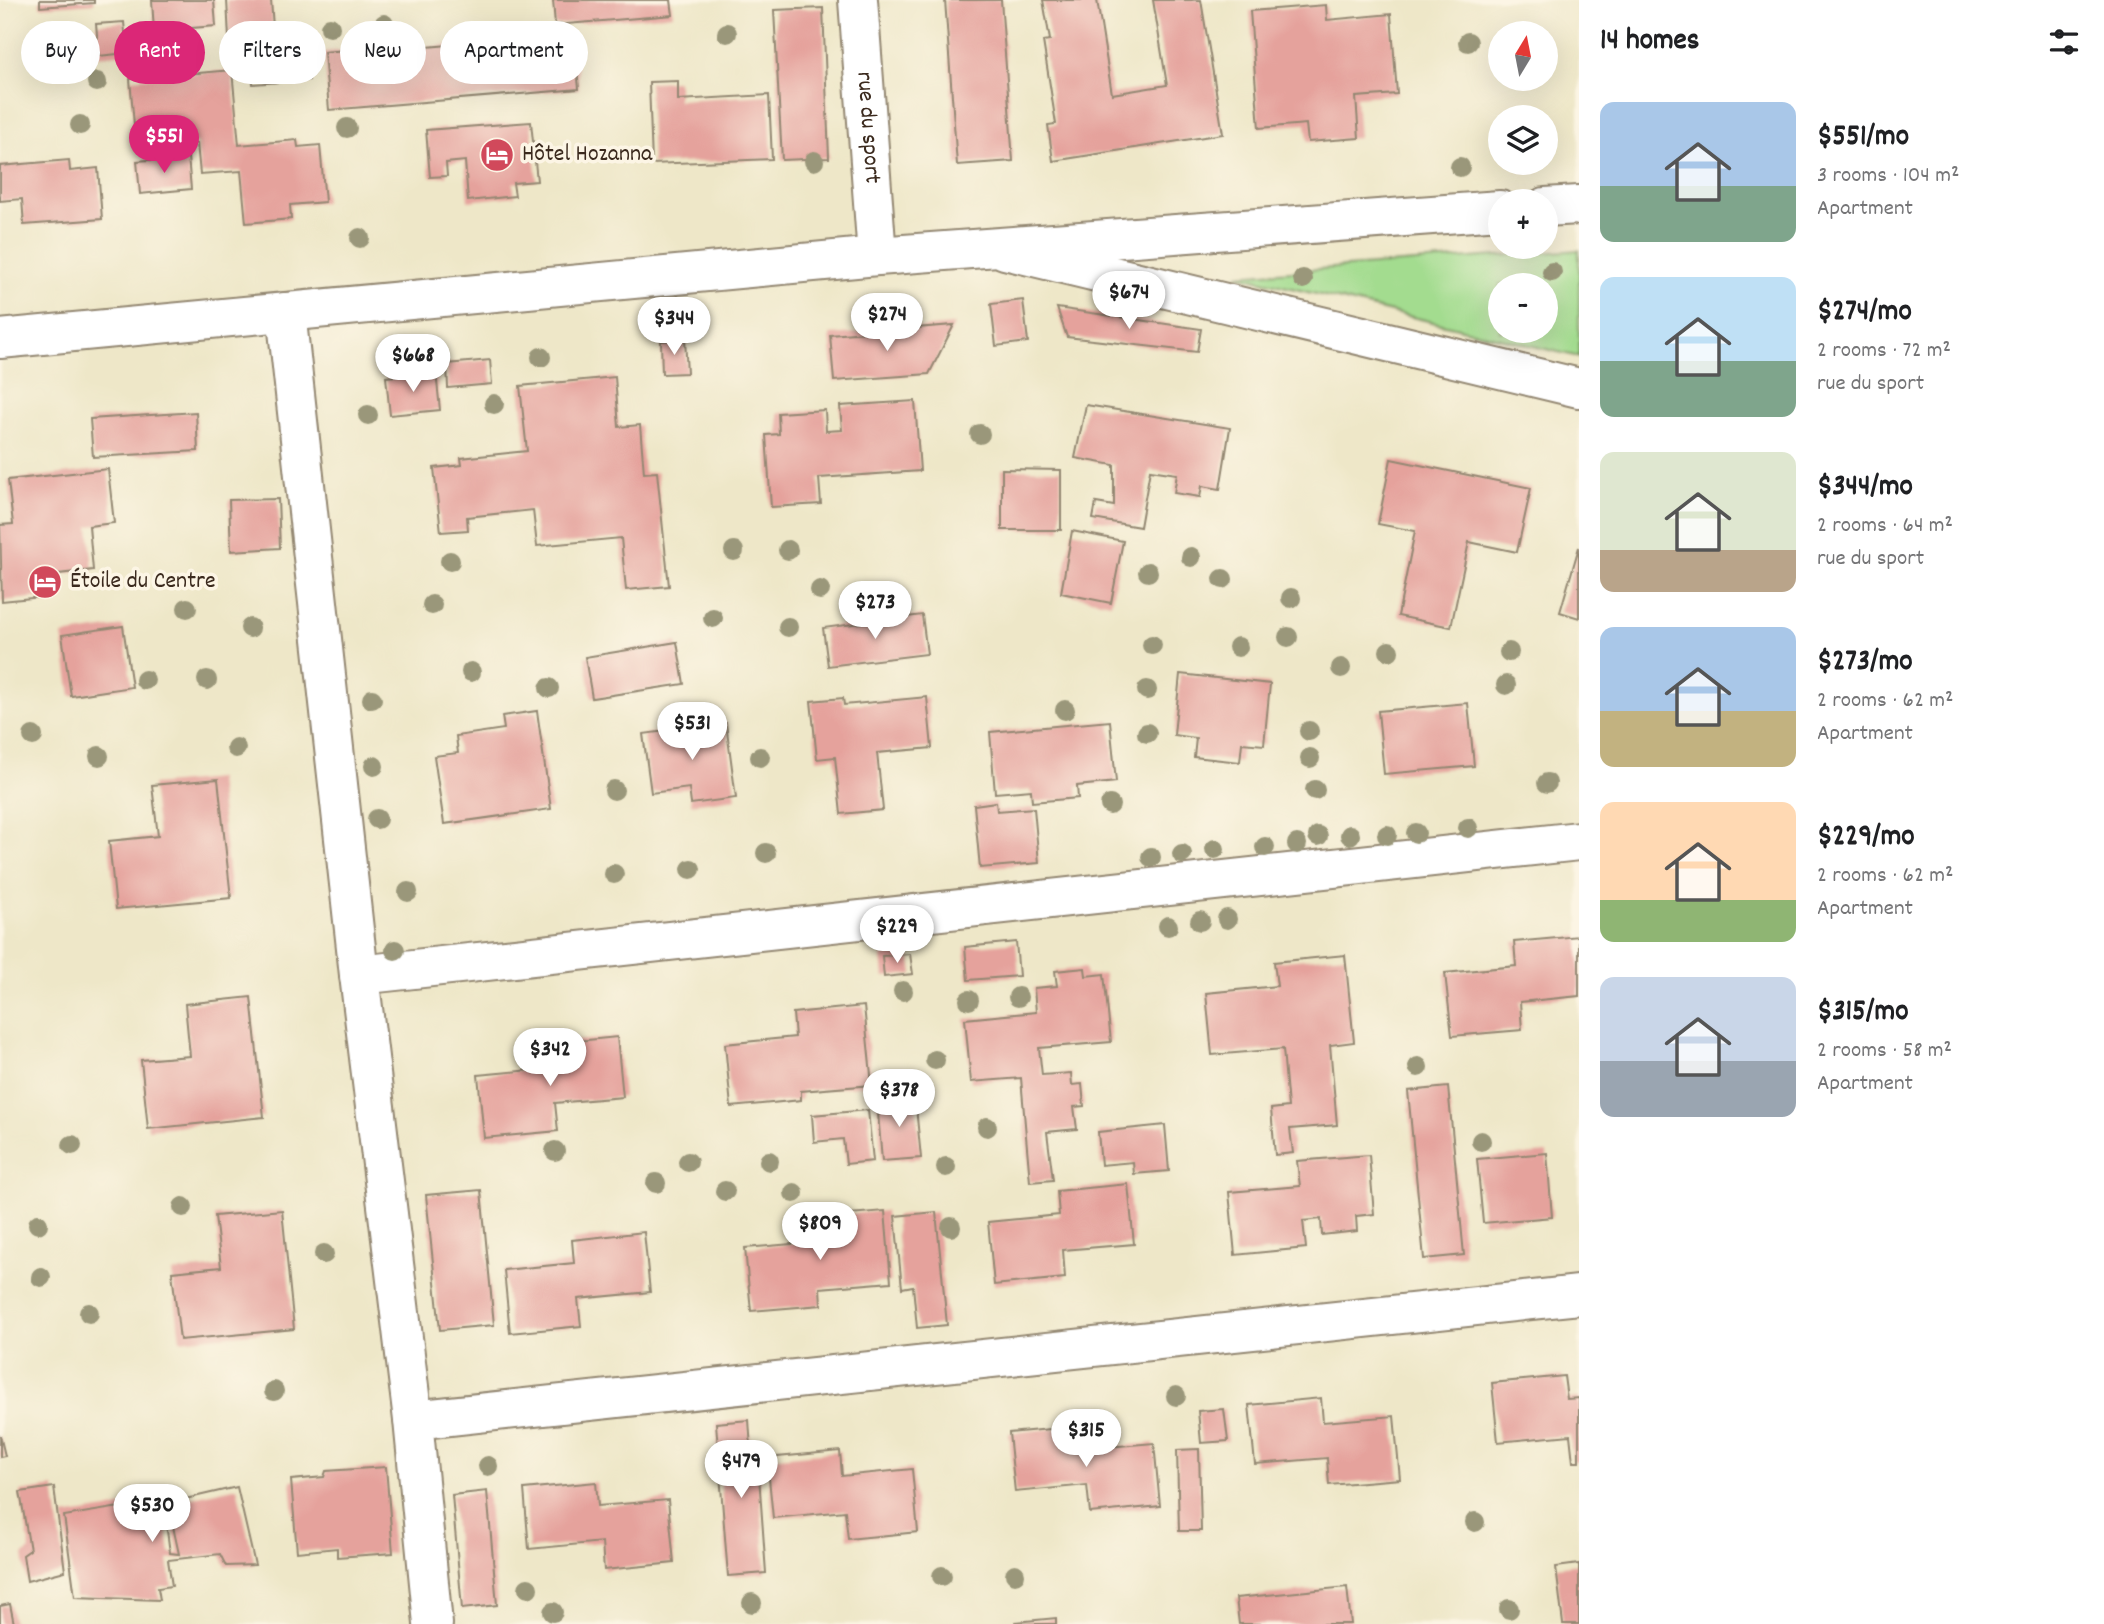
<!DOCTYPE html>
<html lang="en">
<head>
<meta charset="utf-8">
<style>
  :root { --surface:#fff; --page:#f2f2f2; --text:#202124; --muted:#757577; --accent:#db2777 }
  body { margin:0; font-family:Dekko,sans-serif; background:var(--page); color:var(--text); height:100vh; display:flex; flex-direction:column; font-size:26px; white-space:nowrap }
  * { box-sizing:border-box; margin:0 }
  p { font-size:23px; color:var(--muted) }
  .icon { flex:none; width:38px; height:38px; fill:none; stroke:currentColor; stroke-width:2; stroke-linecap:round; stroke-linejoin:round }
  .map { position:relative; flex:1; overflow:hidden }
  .panel { display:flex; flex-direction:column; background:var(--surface); width:525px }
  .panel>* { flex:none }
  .top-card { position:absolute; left:21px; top:21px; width:665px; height:63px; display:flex; gap:14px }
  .needle { width:46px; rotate:10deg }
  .fabs { position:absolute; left:1488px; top:21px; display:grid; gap:14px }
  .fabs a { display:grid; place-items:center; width:70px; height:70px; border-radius:50%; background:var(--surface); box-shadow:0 7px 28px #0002; font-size:35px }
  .price { position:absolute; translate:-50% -60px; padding:0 16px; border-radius:24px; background:#fff; color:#222; font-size:23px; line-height:46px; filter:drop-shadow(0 2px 4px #0008) }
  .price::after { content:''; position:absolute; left:50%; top:42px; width:21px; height:16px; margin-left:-10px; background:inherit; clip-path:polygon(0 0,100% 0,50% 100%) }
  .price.current { background:var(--accent); color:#fff }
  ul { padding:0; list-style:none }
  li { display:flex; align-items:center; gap:21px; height:175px; padding:0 21px }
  li span { display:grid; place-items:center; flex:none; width:196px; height:140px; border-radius:14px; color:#555 }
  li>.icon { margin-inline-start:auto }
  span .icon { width:84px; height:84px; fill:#fffc; stroke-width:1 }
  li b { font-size:30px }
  h2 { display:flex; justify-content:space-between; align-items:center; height:84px; padding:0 21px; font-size:30px }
  .pill { padding:0 24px; border-radius:32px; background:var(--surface); box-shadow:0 7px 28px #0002; font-size:24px; line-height:63px }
  .pill.current { background:var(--accent); color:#fff }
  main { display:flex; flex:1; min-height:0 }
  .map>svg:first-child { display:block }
  .green { fill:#a3dc8f; stroke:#6f8356; stroke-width:2; fill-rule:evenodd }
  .building { fill:#e5a29c }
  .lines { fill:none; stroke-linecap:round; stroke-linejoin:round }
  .minor-casing { stroke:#948873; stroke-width:42 }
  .major-casing { stroke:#948873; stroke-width:42 }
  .minor { stroke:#fff; stroke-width:38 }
  .major { stroke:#fff; stroke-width:38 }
  .tree { fill:#9a977a }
  .labels { text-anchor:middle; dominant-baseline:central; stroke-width:7; stroke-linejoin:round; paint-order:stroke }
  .street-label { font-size:24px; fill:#3b2a1e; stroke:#fcf5e5 }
  .poi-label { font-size:24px; fill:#3b2a1e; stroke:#fcf5e5; text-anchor:start }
</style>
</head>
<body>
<main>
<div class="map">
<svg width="1579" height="1624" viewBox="0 0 1579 1624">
  <rect width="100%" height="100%" fill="#fcf5e5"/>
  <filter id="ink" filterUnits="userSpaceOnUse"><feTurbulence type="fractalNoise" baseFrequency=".0143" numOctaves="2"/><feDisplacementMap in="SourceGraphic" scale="14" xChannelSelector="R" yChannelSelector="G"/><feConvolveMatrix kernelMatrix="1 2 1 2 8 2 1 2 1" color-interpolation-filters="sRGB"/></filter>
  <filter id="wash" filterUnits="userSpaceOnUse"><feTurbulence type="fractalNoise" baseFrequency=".00686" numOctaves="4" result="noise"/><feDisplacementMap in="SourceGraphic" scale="28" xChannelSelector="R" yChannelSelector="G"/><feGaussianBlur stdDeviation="1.57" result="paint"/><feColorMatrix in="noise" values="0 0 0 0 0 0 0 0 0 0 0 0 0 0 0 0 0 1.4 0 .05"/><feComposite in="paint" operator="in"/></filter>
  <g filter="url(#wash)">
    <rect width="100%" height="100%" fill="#eee7c8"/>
    <path class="green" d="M1579,250V357L1237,275ZM1500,285H1545V331H1500Z"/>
    <g id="blocks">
      <g class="building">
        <path d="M40,0H94V3L40,7Z"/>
        <path d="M152,0H214L216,26L154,31Z"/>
        <path d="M227,0H271L275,55L306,52L309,80L253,84L251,57L230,58Z"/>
        <path d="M553,0H671L673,15L555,25Z"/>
        <path d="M945,0H1001L1013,161L957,165Z"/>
        <path d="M1043,0H1097L1112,94L1167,85L1153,0H1201L1223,134L1053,161L1048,125L1056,124L1043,41L1050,40Z"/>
        <path d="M1326,5L1327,20L1391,14L1397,94L1356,97L1359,138L1308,142L1306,124L1259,128L1250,11Z"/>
        <path d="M823,8L829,158L782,160L774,10Z"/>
        <path d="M124,22L127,53L99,56L96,24Z"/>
        <path d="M574,34L579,89L329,110L324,52L357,49L358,53Z"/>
        <path d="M232,70L239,145L297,140L298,147L320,145L325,202L290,205L291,219L246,223L241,171L200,174L197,143L136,148L130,79Z"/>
        <path d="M678,81V100L769,95L772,159L652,164L649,82Z"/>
        <path d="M531,122L537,181L513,183L515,196L468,201L465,161L446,163L447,176L430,177L426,130Z"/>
        <path d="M188,157L191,189L140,194L137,161Z"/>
        <path d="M69,160L70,171L98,168L102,219L24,225L22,199L0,201V166Z"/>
        <path d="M1023,300L1028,342L996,346L991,304Z"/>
        <path d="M1057,308L1201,329L1197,352L1067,337Z"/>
        <path d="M954,325L929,374L834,381L830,335Z"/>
        <path d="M685,339L687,373L662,374L661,341Z"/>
        <path d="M490,360L492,384L448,388L447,364Z"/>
        <path d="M436,372L440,410L390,415L386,377Z"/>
        <path d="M615,377L619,427L640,425L644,473L657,472L669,586L626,590L621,538L537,546L533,510L467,517L468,530L441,532L434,468L462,465L461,458L527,451L520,386Z"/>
        <path d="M915,401L920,471L819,478L821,504L771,507L766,435L779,434L778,413L825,410L826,431L842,430L840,406Z"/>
        <path d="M1086,405L1230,428L1220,489L1202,486L1200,497L1174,493L1177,474L1150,470L1140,527L1093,519L1096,503L1114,506V465L1075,458Z"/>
        <path d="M196,412L198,451L93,457L90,419Z"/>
        <path d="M1391,459L1531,488L1517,552L1469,542L1451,627L1398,616L1415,531L1378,524Z"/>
        <path d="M108,469L114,523L89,526L93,570L50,575L52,596L2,601L0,525L13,524L8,480Z"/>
        <path d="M1002,469L1061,470V530H1002Z"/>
        <path d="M278,499L280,548L231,551L229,500Z"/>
        <path d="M1072,531L1123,541L1111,603L1061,593Z"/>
        <path d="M1579,547V618L1560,612Z"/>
        <path d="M922,615L927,654L828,666L823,628Z"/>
        <path d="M123,626L132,687L71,696L62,635Z"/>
        <path d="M677,642L684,684L592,698L585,657Z"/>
        <path d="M1180,674L1270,684L1264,745L1242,743L1240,762L1194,757L1196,738L1174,735Z"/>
        <path d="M927,697L932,748L877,753L883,810L841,814L835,757L817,759L811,701L843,698L844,705Z"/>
        <path d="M1468,703L1474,766L1384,774L1378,711Z"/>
        <path d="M537,711L551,809L444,824L434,756L458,753L456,736L504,729L502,716Z"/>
        <path d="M1110,721L1116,782L1077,786L1078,798L1032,802L1031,790L995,793L990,732Z"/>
        <path d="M726,723L736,798L691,804L689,788L651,793L643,734Z"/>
        <path d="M218,779L231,898L116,909L109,841L158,836L152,785Z"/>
        <path d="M996,802L997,811L1034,808L1039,863L980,868L974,805Z"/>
        <path d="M1579,936V996L1520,1002L1522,1030L1452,1036L1445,973L1516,966L1514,942Z"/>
        <path d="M1016,942L1019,976L968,980L965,947Z"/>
        <path d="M910,954L913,974L884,977L882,956Z"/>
        <path d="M1345,955L1354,1042L1330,1045L1337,1125L1290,1129L1293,1153L1275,1155L1271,1109L1288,1107L1283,1049L1212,1055L1206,993L1277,986L1274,962Z"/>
        <path d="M1085,968L1086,976L1104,974L1111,1042L1039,1048L1042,1075L1071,1073L1072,1085L1082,1084L1084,1106L1074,1107L1077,1129L1047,1132L1053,1180L1030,1182L1021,1078L971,1082L965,1019L1036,1012L1034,988L1057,986L1055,971Z"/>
        <path d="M251,997L264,1117L148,1129L141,1060L190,1056L185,1004Z"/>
        <path d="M864,1006L872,1085L801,1091V1100L731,1107L725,1044L795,1037L793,1013Z"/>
        <path d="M617,1037L623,1097L555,1103L558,1131L484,1138L478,1075L551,1068L548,1044Z"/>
        <path d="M1448,1087L1464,1255L1424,1259L1408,1091Z"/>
        <path d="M915,1097L921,1158L882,1161L877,1101Z"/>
        <path d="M868,1110L873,1161L846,1164L843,1139L814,1142L812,1115Z"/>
        <path d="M1165,1125L1169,1171L1134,1174L1133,1162L1101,1165L1098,1132Z"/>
        <path d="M1547,1153L1552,1217L1483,1223L1477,1159Z"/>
        <path d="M1369,1155L1374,1214L1356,1216L1357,1231L1322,1235L1321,1219L1303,1221L1306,1248L1235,1255L1229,1192L1300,1186L1297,1161Z"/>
        <path d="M1128,1184L1134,1244L1063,1250L1065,1278L994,1285L988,1222L1059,1215L1057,1191Z"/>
        <path d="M481,1190L494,1325L440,1330L426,1195Z"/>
        <path d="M282,1210L294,1329L180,1340L172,1272L221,1267L215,1216Z"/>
        <path d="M885,1211L891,1282L820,1288L821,1305L751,1311L745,1248L815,1242L813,1217Z"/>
        <path d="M936,1212L947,1325L917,1328L913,1286L902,1288L895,1216Z"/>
        <path d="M644,1232L650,1292L578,1299L581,1326L510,1333L504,1270L574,1263L572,1240Z"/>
        <path d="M1564,1376L1567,1399L1579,1398V1462H1573L1570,1435L1498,1442L1492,1383Z"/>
        <path d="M1321,1398L1323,1422L1394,1416L1400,1479L1329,1485L1327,1458L1255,1464L1249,1405Z"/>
        <path d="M1224,1409L1228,1441L1201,1443L1198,1411Z"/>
        <path d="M749,1420L752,1463L758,1462L766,1573L728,1576L716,1423Z"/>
        <path d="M1082,1426L1084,1449L1154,1443L1160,1506L1090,1513L1087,1485L1015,1492L1009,1433Z"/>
        <path d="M0,1435L5,1456L0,1457Z"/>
        <path d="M1199,1449L1201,1531H1179L1177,1450Z"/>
        <path d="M840,1451L842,1476L912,1469L918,1532L848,1539L845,1511L773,1518L767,1458Z"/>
        <path d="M386,1467L393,1553L337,1557V1548L297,1552L291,1480L324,1477L326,1471Z"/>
        <path d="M596,1482L598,1506L668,1500L674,1563L604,1570L602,1542L529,1549L524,1489Z"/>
        <path d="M54,1487L65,1571L27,1581L23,1555L30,1550L20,1492Z"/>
        <path d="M237,1487L255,1565L226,1566L220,1554L168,1560L172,1586L158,1588L160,1600L75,1597L64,1516L163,1500L170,1553L179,1554L168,1503Z"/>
        <path d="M487,1491L497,1605L462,1609L452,1495Z"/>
        <path d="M1579,1564V1624H1563L1556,1567Z"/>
        <path d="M1347,1587L1351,1624H1239L1236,1598Z"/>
        <path d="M10,1604L14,1624H0V1606Z"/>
        <path d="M1056,1618V1624H1016V1622Z"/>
      </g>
    </g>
  </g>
  <g filter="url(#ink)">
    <use href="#blocks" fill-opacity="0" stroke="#948873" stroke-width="2"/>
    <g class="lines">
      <g class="minor-casing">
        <g id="minor">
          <path id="s1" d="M858,0L877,256"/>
          <path d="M1005,250L1579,388"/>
          <path d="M286,312L359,975L413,1420L433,1624"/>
          <path d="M359,975L1579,841"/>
          <path d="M413,1420L1579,1295"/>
        </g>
      </g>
      <g class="major-casing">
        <g id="major">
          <path d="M1545,207L1579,205"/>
          <path d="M0,339L877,256L1500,210"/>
        </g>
      </g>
      <use href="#minor" class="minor"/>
      <use href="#major" class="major"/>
    </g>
    <g class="tree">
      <circle cx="384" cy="24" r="10"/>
      <circle cx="330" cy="27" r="10"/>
      <circle cx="727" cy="33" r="10"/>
      <circle cx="1468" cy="42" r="10"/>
      <circle cx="97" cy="82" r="10"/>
      <circle cx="80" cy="125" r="10"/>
      <circle cx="347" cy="128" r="10"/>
      <circle cx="814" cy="161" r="10"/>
      <circle cx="1460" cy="167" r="10"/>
      <circle cx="360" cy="238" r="10"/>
      <circle cx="1552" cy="272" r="10"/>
      <circle cx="1303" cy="279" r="10"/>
      <circle cx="541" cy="357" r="10"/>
      <circle cx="494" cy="404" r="10"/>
      <circle cx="368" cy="415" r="10"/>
      <circle cx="980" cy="434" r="10"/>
      <circle cx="788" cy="550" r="10"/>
      <circle cx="734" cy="551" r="10"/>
      <circle cx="1191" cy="557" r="10"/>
      <circle cx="450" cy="561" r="10"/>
      <circle cx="1148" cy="572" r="10"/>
      <circle cx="1223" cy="579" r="10"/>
      <circle cx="820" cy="590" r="10"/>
      <circle cx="885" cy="598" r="10"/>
      <circle cx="1291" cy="598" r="10"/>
      <circle cx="432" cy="605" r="10"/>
      <circle cx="187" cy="608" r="10"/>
      <circle cx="713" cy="618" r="10"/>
      <circle cx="788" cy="627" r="10"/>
      <circle cx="250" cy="628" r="10"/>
      <circle cx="1288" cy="637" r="10"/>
      <circle cx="1152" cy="645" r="10"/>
      <circle cx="1238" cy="647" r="10"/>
      <circle cx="1389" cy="651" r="10"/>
      <circle cx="1509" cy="652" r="10"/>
      <circle cx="1341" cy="668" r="10"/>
      <circle cx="471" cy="672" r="10"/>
      <circle cx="145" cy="680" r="10"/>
      <circle cx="207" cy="680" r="10"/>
      <circle cx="1506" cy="685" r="10"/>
      <circle cx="549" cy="688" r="10"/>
      <circle cx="1147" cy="690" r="10"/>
      <circle cx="372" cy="699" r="10"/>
      <circle cx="1065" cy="710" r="10"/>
      <circle cx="1309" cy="731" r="10"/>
      <circle cx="1147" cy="733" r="10"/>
      <circle cx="33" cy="736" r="10"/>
      <circle cx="236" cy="748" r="10"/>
      <circle cx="99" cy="756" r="10"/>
      <circle cx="760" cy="757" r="10"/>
      <circle cx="1310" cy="758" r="10"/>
      <circle cx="374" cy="766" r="10"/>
      <circle cx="1547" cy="783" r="10"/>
      <circle cx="614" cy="790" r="10"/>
      <circle cx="1315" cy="790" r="10"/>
      <circle cx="1110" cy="805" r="10"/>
      <circle cx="377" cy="819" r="10"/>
      <circle cx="1468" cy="828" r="10"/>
      <circle cx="1416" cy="833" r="10"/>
      <circle cx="1350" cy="835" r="10"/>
      <circle cx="1387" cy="835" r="10"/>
      <circle cx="1318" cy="836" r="10"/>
      <circle cx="1297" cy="844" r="10"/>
      <circle cx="1265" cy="847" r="10"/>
      <circle cx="1215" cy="849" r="10"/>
      <circle cx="766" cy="853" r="10"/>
      <circle cx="1182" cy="854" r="10"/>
      <circle cx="1151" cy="857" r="10"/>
      <circle cx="691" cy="869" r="10"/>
      <circle cx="614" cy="874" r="10"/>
      <circle cx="408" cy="892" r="10"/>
      <circle cx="1227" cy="919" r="10"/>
      <circle cx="1200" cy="921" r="10"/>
      <circle cx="1168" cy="926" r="10"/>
      <circle cx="395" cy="950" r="10"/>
      <circle cx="903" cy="991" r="10"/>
      <circle cx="1018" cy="997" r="10"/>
      <circle cx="969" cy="1000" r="10"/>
      <circle cx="935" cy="1060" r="10"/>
      <circle cx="1418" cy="1067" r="10"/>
      <circle cx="987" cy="1127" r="10"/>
      <circle cx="1481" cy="1141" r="10"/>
      <circle cx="72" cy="1145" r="10"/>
      <circle cx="555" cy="1151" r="10"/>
      <circle cx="769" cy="1161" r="10"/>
      <circle cx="688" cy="1162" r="10"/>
      <circle cx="946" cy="1167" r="10"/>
      <circle cx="656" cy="1183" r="10"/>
      <circle cx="725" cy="1191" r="10"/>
      <circle cx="794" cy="1193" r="10"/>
      <circle cx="183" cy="1207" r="10"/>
      <circle cx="38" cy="1224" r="10"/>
      <circle cx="951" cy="1227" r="10"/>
      <circle cx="324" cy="1254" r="10"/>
      <circle cx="41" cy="1277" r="10"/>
      <circle cx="89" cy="1313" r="10"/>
      <circle cx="274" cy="1391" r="10"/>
      <circle cx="1176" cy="1396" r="10"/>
      <circle cx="488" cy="1466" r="10"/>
      <circle cx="1475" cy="1522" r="10"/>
      <circle cx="1015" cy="1574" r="10"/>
      <circle cx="942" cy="1576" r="10"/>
      <circle cx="528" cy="1588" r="10"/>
      <circle cx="752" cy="1603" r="10"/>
      <circle cx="1509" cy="1609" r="10"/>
      <circle cx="553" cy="1612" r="10"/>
    </g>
  </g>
  <defs>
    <g id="hotel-disc" transform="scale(1.75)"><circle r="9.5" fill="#d1495b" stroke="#fcf5e5"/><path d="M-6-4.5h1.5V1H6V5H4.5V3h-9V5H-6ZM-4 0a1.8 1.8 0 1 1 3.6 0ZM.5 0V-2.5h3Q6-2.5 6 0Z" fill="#fff"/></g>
  </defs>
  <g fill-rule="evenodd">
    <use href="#hotel-disc" x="497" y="155"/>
    <use href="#hotel-disc" x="45" y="582"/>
  </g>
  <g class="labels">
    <g class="street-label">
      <text stroke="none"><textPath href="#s1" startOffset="128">rue du sport</textPath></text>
    </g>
    <g class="poi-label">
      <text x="522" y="155">Hôtel Hozanna</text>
      <text x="70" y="582">Étoile du Centre</text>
    </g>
  </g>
</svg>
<div class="fabs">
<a><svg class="needle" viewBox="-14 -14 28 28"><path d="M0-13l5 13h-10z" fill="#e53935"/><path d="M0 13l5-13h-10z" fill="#757577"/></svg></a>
<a><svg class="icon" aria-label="layers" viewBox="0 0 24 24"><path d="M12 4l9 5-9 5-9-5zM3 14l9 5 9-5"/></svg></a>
<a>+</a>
<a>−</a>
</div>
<b class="price current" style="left:164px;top:175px">$551</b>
<b class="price" style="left:1129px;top:331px">$674</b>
<b class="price" style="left:887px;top:353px">$274</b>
<b class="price" style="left:674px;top:357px">$344</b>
<b class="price" style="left:413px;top:394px">$668</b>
<b class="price" style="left:875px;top:641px">$273</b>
<b class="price" style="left:692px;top:762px">$531</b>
<b class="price" style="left:897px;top:965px">$229</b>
<b class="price" style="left:550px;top:1088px">$342</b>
<b class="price" style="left:899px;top:1129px">$378</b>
<b class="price" style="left:820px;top:1262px">$809</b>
<b class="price" style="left:1086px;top:1469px">$315</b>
<b class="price" style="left:741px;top:1500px">$479</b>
<b class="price" style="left:152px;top:1544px">$530</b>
<div class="top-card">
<a class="pill">Buy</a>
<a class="pill current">Rent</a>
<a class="pill">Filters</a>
<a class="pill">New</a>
<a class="pill">Apartment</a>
</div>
</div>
<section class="panel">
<h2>14 homes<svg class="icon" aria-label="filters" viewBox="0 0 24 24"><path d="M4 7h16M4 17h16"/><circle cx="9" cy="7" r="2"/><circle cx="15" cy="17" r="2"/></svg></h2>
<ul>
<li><span style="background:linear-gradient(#a9c7e8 60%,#7fa58c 0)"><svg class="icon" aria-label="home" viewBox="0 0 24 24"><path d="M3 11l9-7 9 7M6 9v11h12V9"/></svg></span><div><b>$551/mo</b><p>3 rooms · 104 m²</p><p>Apartment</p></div></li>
<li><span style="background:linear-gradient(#bfe0f5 60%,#7fa58c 0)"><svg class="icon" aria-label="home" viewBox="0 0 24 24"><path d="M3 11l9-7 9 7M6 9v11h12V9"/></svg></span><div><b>$274/mo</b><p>2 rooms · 72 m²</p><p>rue du sport</p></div></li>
<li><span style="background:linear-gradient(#dfe7d0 70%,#b9a48a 0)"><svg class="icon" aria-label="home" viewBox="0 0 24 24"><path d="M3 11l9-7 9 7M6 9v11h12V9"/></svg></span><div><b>$344/mo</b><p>2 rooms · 64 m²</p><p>rue du sport</p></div></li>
<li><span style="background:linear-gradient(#a9c7e8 60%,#c2b280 0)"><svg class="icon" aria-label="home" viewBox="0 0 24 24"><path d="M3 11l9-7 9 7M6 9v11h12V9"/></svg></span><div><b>$273/mo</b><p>2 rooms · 62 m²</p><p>Apartment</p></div></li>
<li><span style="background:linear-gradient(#ffd9b3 70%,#8fb573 0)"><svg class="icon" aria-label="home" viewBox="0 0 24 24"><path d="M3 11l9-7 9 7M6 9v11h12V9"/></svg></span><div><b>$229/mo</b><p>2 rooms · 62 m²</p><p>Apartment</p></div></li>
<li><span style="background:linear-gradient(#c9d6e8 60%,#9aa5b1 0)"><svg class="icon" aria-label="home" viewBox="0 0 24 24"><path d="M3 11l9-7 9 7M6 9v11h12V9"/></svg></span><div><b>$315/mo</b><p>2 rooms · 58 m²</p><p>Apartment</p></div></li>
</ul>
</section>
</main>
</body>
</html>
